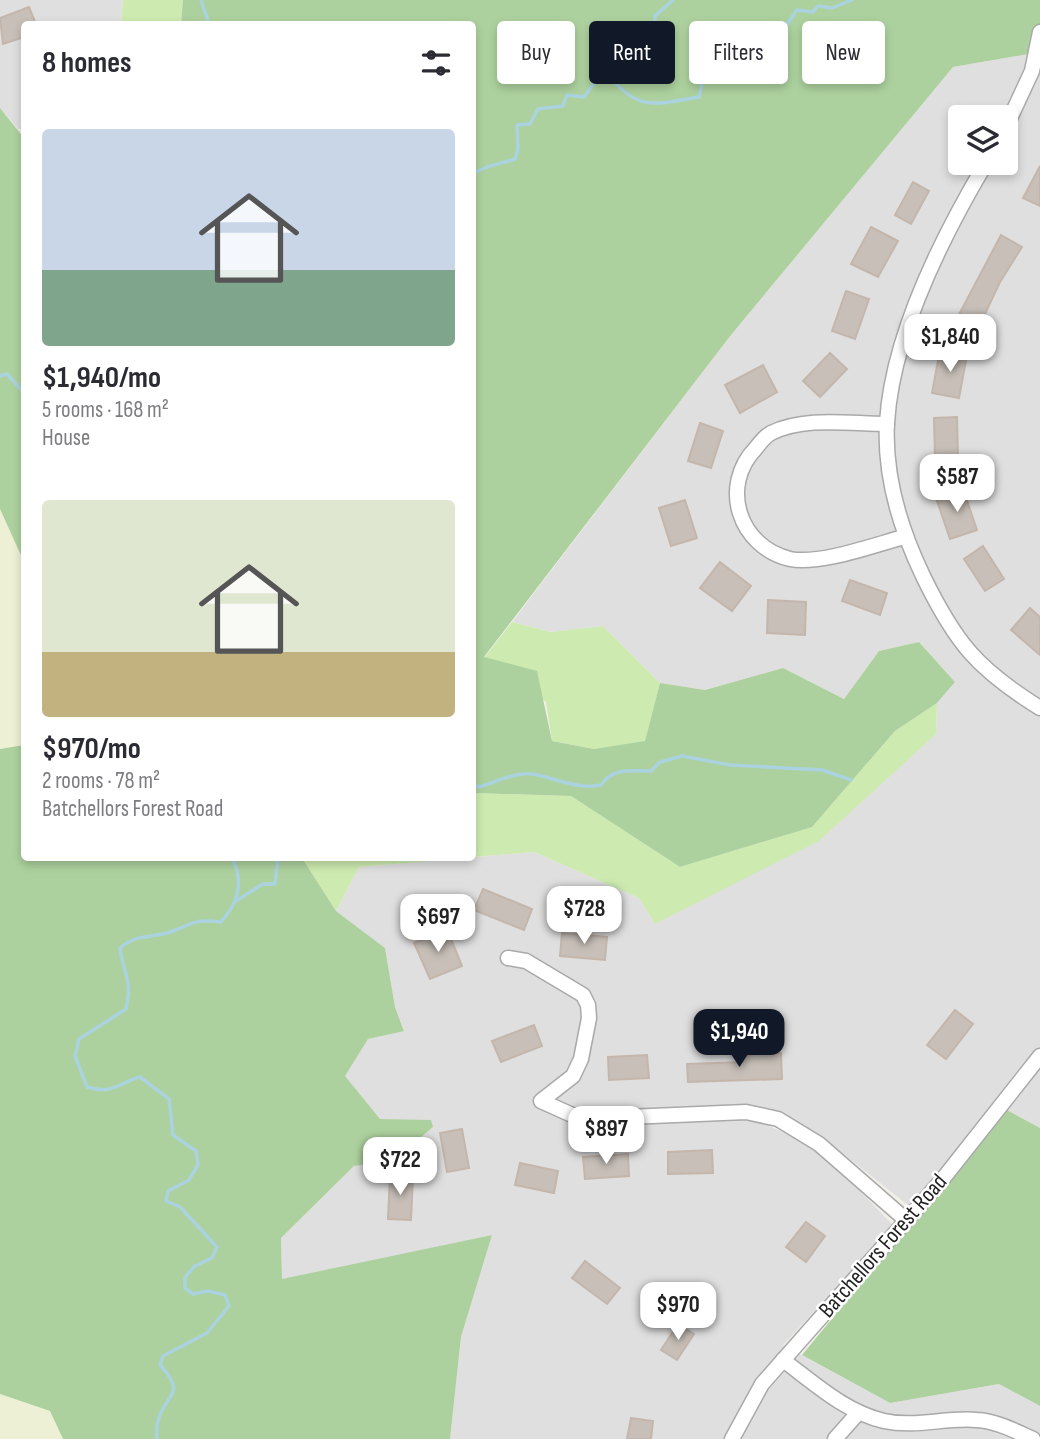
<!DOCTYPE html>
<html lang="en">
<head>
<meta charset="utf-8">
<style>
  :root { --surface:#fff; --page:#f2f2f3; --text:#2b2b33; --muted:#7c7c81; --accent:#111827 }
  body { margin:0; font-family:"Sofia Sans Condensed",sans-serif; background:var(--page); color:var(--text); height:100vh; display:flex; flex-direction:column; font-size:26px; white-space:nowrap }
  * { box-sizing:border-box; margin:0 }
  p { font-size:23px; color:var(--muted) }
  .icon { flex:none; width:38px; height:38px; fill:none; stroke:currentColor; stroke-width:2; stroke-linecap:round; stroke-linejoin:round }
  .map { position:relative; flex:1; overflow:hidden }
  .details { position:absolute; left:21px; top:21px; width:455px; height:840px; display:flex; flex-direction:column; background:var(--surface); border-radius:7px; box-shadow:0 4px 10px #0003 }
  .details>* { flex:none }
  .top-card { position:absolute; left:497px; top:21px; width:438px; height:63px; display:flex; gap:14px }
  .controls { position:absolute; left:948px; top:105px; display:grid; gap:14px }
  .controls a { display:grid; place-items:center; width:70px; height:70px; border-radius:7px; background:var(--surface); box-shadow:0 4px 10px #0003; font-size:35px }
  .price { position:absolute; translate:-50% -60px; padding:0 16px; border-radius:14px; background:#fff; color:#222; font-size:23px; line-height:46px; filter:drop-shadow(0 2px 4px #0008) }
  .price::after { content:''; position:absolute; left:50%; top:42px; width:21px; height:16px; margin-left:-10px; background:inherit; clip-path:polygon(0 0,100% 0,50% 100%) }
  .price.selected { background:var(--accent); color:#fff }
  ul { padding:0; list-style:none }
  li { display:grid; align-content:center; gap:14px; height:371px; padding:0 21px }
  li span { display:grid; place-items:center; height:217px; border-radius:7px; color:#555 }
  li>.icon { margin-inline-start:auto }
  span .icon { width:126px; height:126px; fill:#fffc; stroke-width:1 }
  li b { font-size:30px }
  h2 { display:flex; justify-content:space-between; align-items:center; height:84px; padding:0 21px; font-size:30px }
  .chip { padding:0 24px; border-radius:7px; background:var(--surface); box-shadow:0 4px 10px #0003; font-size:24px; line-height:63px }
  .chip.selected { background:var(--accent); color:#fff }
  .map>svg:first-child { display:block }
  .residential { fill:#e0dfdf; fill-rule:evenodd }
  .farmland { fill:#eef0d5 }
  .grass { fill:#cdebb0 }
  .forest { fill:#add19e }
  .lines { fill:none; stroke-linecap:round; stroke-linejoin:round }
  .stream { stroke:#aad3df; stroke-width:3.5 }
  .building { fill:#c7bfb8; stroke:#c4b6ab; stroke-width:2 }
  .street-casing { stroke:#a9a9a9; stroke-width:17 }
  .street { stroke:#fff; stroke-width:14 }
  .labels { text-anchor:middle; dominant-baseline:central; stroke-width:5; stroke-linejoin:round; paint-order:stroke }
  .street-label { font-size:23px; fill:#222; stroke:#fff }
</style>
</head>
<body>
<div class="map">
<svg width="1040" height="1439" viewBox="0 0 1040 1439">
  <rect width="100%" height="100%" fill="#f2efe9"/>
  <g class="residential">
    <path d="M0,0H123L121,24H24V129H18L0,108Z"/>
    <path d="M1040,52V1051L913,1209L822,1137L778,1112L769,1126L817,1147L894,1226L783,1345L890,1403L999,1384L1040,1406V1439H450L461,1337L492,1235L282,1280L281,1238L354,1166L380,1119L344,1076L368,1039L404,1030L395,1007L385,948L336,911L359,867L534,852L639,898L655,924L936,734L937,703L955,682L919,642L879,651L844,699L783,668L705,690L660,683L603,626L551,632L512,622L731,335L953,67ZM961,117H1006V163H961Z"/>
    <path d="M1040,1061V1128L1005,1109Z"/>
  </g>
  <g class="farmland">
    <path d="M0,509L24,562V745L0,749Z"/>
    <path d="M0,1394L50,1411L63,1439H0Z"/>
  </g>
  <g class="grass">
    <path d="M123,0H183L181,24H121Z"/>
    <path d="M512,622L551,632L603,626L660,683L645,742L594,749L552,741L546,702L484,658Z"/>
    <path d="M937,703L936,734L819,841L655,924L639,898L534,852L473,857V793L571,796L680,867L812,827L895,731Z"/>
    <path d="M302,858H466L359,867L336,911Z"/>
  </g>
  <g class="forest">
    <path d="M183,0H1040V52L953,67L731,335L484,657L537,671L552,741L594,749L645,741L660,683L705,690L783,668L844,699L879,651L919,642L955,682L937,703L895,731L812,827L680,867L571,796L473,793L472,24H181Z"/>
    <path d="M0,108L24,138V562L0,509Z"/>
    <path d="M24,745V858H302L336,911L385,948L395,1007L404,1031L368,1039L345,1076L380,1119L431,1120L433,1127L393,1160L354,1166L281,1238L282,1279L492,1235L461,1337L450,1439H63L50,1411L0,1394V749Z"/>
    <path d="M1005,1109L1040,1128V1406L999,1384L890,1403L802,1355Z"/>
  </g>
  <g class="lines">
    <g class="stream">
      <path d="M201,0L209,24"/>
      <path d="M611,78C640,113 659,103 699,97L702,84L708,77L720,80L780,34L797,10L813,12L818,6L832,8L852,0"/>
      <path d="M472,174C490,164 497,165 515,159L518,149L517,125L530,124L538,109L563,106L567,95L584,97L600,75L623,78L660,39L654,28L655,16L673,0"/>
      <path d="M0,376L7,374L24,393"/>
      <path d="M472,783L479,787C496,782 515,772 532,774C556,778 578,790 601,785C613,767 631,771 651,771L660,762L682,756L730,765L822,770L851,780"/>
      <path d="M236,901L263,884H275L278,858"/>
      <path d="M157,1439C157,1434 156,1426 158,1421C165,1393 188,1396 160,1365L163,1356L207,1333L229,1306L225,1295L208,1291L193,1294L185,1288V1277L195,1266L212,1258L217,1247L180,1207L166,1201L168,1191L189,1180L198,1165L196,1151L173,1135L169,1099L140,1077C118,1083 113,1095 87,1087L75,1056L79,1039L126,1009C133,976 123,976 120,948C137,934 149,938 167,933C192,926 190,918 221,922C238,903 244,881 232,858"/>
    </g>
  </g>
  <g class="building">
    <path d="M29,7L36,24H24V37L3,44L0,18Z"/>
    <path d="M1040,166V206L1023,198Z"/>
    <path d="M913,182L929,191L911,224L895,215Z"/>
    <path d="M871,227L898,241L878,277L851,264Z"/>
    <path d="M1001,235L1022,247L1000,282L977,331L955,322Z"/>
    <path d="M846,291L869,299L855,339L832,331Z"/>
    <path d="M940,350L967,355L959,398L932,393Z"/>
    <path d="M830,353L847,369L820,397L803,381Z"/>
    <path d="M763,365L777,392L740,413L725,385Z"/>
    <path d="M957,417L958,458L935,459L934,418Z"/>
    <path d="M700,423L723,431L711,468L688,461Z"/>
    <path d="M963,489L977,530L950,539L936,498Z"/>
    <path d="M685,500L697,538L671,546L659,508Z"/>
    <path d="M983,546L1004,579L985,591L964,559Z"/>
    <path d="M720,562L751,586L732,611L700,588Z"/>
    <path d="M850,580L887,593L880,615L842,601Z"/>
    <path d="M768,600L806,602L805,635L767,633Z"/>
    <path d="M1030,608L1040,617V655L1011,630Z"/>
    <path d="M483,889L532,909L524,930L474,910Z"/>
    <path d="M447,929L462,966L430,979L414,943Z"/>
    <path d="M562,933L607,937L605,960L560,956Z"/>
    <path d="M955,1010L973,1024L946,1059L927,1045Z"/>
    <path d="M534,1025L542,1046L501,1062L492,1041Z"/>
    <path d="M781,1053L782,1079L688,1082L687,1064L743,1062V1055Z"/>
    <path d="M647,1055L649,1078L609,1080L608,1057Z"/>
    <path d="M462,1129L469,1168L447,1172L440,1133Z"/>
    <path d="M712,1150L713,1173L668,1174V1152Z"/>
    <path d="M628,1154L629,1176L585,1179L583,1157Z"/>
    <path d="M520,1163L558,1171L554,1193L515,1185Z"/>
    <path d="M390,1174L413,1175L411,1220L388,1219Z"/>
    <path d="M806,1222L825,1236L806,1262L786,1247Z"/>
    <path d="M585,1261L620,1288L607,1304L572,1278Z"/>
    <path d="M678,1324L694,1334L677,1360L661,1350Z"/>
    <path d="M631,1418L653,1421L651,1439H627Z"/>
  </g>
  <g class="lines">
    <g class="street-casing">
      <g id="street">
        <path d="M1006,127L1032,71L1040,32"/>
        <path d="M986,163C942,237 892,336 887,423C884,476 901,530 923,576C955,642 977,669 1040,708"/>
        <path d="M887,424C850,424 805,416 771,433C765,436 760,443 756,448C719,486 739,547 790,559C820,565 874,545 904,537"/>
        <path d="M508,958L526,961L583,995L588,1005L589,1018L581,1059L573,1076L541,1101L581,1119L746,1112L778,1119L819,1144L906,1220"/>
        <path d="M783,1360C814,1383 845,1412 884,1421C916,1428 946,1417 977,1420C996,1421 1015,1431 1033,1439"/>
        <path d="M732,1439L762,1384L942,1180L1040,1056"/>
        <path d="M835,1439L858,1413"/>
      </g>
    </g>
    <use href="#street" class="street"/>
  </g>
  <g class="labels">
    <g class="street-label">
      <text transform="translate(883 1246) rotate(-49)">Batchellors Forest Road</text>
    </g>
  </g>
</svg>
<div class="controls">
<a><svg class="icon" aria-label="layers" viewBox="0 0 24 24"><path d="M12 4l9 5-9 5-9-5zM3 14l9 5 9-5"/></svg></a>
</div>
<b class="price" style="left:950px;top:374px">$1,840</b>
<b class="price" style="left:957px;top:514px">$587</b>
<b class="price" style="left:584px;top:946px">$728</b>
<b class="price" style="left:438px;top:954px">$697</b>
<b class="price selected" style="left:739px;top:1069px">$1,940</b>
<b class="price" style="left:606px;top:1166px">$897</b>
<b class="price" style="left:400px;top:1197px">$722</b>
<b class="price" style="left:678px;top:1342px">$970</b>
<div class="top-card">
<a class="chip">Buy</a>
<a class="chip selected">Rent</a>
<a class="chip">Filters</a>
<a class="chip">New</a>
</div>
<section class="details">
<h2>8 homes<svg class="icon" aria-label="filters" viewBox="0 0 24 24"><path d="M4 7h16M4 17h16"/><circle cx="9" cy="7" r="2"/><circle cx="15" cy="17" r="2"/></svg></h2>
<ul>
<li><span style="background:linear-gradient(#c9d6e8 65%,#7fa58c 0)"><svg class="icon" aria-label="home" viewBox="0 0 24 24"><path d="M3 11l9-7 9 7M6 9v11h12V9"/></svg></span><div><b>$1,940/mo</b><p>5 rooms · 168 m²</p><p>House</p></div></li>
<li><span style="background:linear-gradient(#dfe7d0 70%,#c2b280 0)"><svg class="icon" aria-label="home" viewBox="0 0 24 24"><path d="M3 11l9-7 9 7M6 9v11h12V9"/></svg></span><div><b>$970/mo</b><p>2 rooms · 78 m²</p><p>Batchellors Forest Road</p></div></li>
</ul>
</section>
</div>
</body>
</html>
